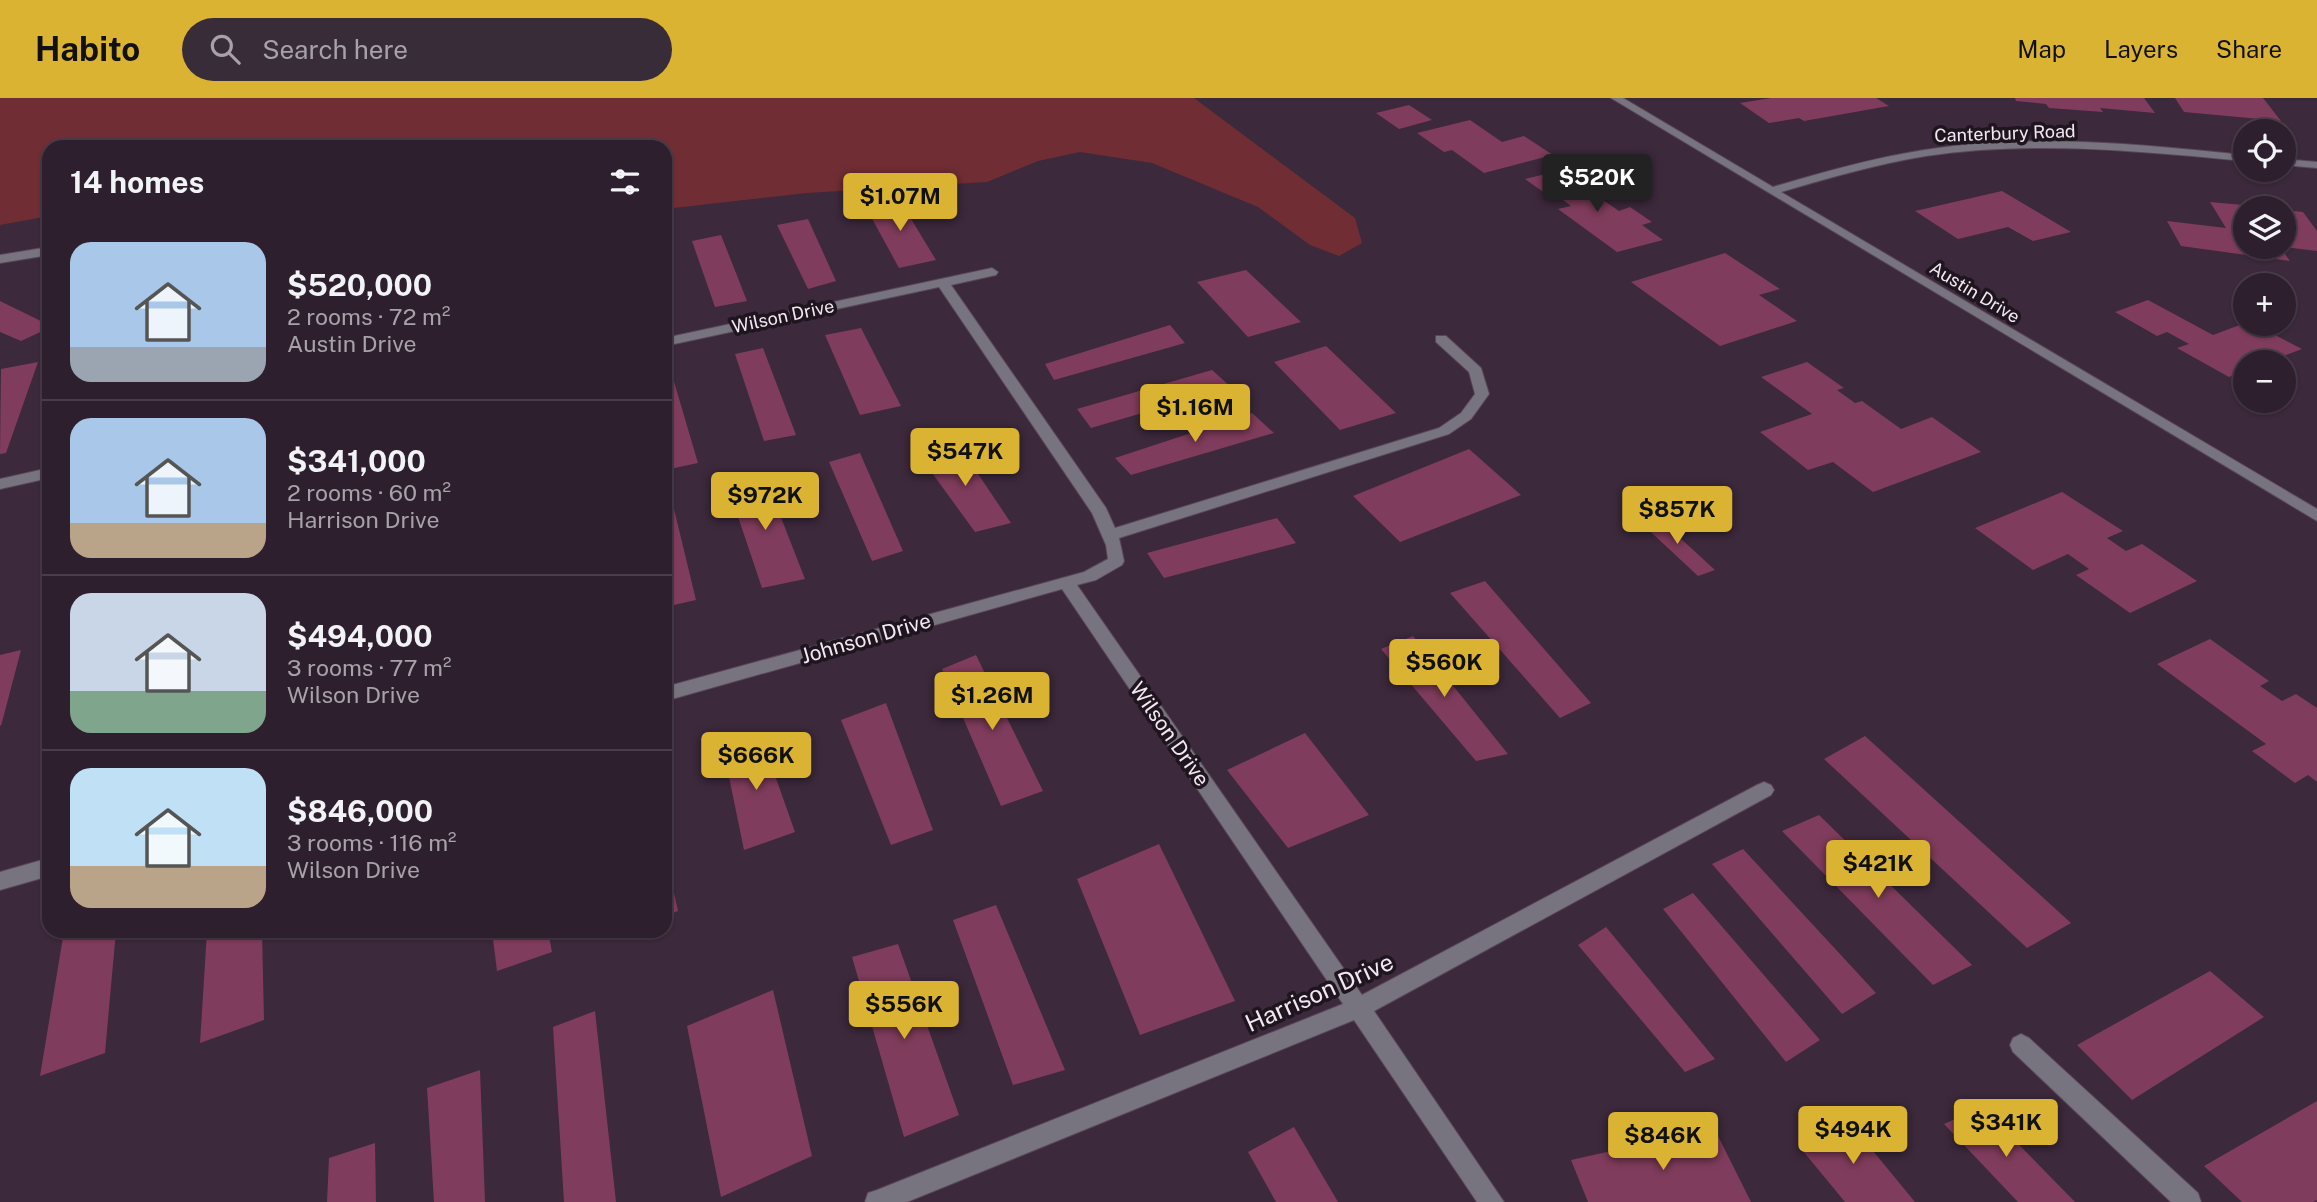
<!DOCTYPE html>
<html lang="en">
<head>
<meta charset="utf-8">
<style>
  :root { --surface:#2d1f2d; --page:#392c39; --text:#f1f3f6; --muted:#a7a2aa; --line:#483d49; --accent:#dbb333 }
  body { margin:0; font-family:"Public Sans",sans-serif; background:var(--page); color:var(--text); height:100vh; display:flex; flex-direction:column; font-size:26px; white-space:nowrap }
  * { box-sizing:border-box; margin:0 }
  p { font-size:23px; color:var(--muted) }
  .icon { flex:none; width:38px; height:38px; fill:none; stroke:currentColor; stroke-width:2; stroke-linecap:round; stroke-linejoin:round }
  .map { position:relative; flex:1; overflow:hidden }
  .details { position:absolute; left:42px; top:42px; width:630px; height:798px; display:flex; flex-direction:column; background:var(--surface); border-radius:21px; box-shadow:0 2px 5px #0004,0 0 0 2px var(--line) }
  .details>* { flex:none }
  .controls { position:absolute; left:2233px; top:21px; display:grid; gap:14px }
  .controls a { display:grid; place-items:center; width:63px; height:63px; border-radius:50%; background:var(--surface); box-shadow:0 2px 5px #0004,0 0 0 2px var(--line); font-size:35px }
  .price { position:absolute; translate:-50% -60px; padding:0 16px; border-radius:7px; background:var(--accent); color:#111; font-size:23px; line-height:46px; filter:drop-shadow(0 2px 4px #0008) }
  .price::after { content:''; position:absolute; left:50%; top:42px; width:21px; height:16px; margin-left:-10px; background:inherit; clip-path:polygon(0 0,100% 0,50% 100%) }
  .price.on { background:#222; color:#fff }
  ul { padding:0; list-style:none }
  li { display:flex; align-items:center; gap:21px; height:175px; padding:0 28px }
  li+li { border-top:2px solid var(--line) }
  li span { display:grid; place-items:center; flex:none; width:196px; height:140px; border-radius:21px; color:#555 }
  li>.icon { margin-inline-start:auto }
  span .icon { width:84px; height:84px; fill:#fffc; stroke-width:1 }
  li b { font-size:30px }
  h2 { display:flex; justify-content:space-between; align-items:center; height:84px; padding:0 28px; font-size:30px }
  header { display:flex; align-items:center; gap:42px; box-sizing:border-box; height:98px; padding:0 35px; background:var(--accent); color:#111 }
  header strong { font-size:33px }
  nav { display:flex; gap:38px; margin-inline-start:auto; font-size:24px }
  .search { width:490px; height:63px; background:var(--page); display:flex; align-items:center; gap:18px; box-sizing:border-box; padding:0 24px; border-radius:38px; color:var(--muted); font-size:26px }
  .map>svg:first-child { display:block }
  .green { fill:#702d34 }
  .building { fill:#803c5c }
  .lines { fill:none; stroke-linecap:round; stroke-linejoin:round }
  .minor-casing { stroke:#594759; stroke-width:2 }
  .minor { fill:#77737f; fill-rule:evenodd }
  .labels { text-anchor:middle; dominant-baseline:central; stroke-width:7; stroke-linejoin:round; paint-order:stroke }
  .far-street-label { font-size:18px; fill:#f3e7f3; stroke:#1e151e }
  .street-label { font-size:21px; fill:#f3e7f3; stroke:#1e151e }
  .near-street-label { font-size:24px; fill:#f3e7f3; stroke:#1e151e }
</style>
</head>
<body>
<header>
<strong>Habito</strong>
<div class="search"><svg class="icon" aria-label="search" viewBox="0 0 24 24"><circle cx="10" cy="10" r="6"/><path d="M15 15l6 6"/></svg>Search here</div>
<nav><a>Map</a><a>Layers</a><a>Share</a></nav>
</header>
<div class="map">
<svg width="2317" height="1104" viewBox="0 0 2317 1104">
  <rect width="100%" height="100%" fill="#3c293c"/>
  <path class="green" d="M0,0H1194L1355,120L1362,145L1339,158L1310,147L1258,109L1152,65L1080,54L1038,63L987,84L807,95L665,111V49H49V118L0,127Z"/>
  <g class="building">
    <path d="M1771,0H1876L1889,8L1804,23L1799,20L1769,25L1740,5Z"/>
    <path d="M2015,0H2144L2155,15L2100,10L2103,14L2049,10L2046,6L2016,3Z"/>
    <path d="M2175,0H2263L2281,23L2184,14Z"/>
    <path d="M1409,7L1432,22L1399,31L1376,15Z"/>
    <path d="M1470,22L1502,44L1524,38L1553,57L1484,75L1452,52L1444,54L1417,35Z"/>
    <path d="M1558,73L1585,92L1580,94L1592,102L1600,100L1619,113L1630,109L1652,124L1642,127L1663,142L1617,154L1558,111L1571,108L1559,99L1553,101L1525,81Z"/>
    <path d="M2002,93L2071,134L2033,143L2008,129L1958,141L1915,113Z"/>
    <path d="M899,101L936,162L899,170L864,106Z"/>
    <path d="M2210,104L2254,108L2245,110V149H2280L2290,163L2181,148L2167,123L2226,130Z"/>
    <path d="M2284,112L2303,114L2317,133V153L2284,149Z"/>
    <path d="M808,121L836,183L808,191L777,127Z"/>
    <path d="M721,137L747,203L715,209L692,143Z"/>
    <path d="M1725,155L1780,191L1759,197L1797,223L1720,248L1631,184Z"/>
    <path d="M1246,172L1301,224L1248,239L1197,184Z"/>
    <path d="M2148,202L2213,237L2245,225L2254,226L2302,251L2268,264H2245V273L2229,279L2177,250L2189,246L2167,234L2157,238L2115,214Z"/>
    <path d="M0,203L49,227V230L21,243L0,234Z"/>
    <path d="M1170,227L1185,245L1054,282L1045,266Z"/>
    <path d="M861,230L901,308L860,317L825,237Z"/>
    <path d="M1326,248L1396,315L1340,332L1274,264Z"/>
    <path d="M763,250L796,337L764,343L735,256Z"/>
    <path d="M38,264L6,355L0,356L1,271Z"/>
    <path d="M1807,264L1844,290L1837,292L1855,305L1862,303L1901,331L1932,319L1981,354L1873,394L1833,364L1808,372L1760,334L1812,316L1761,279Z"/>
    <path d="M670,270L698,365L665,372V271Z"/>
    <path d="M1212,272L1231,289L1091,330L1077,311Z"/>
    <path d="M1252,315L1274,335L1131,377L1115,360Z"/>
    <path d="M958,346L1011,425L975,434L919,357Z"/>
    <path d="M1469,351L1521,397L1400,444L1353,398Z"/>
    <path d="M860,355L903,453L872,463L829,364Z"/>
    <path d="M764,376L805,481L762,490L727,386Z"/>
    <path d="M2062,394L2123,433L2107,440L2126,453L2142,446L2197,483L2130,515L2076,477L2089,471L2068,456L2033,472L1975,430Z"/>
    <path d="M674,411L696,502L665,509V413Z"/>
    <path d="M1655,417L1715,472L1698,478L1639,423Z"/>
    <path d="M1277,420L1296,445L1164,480L1147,455Z"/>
    <path d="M1485,483L1591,605L1560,620L1450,495Z"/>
    <path d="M1413,538L1508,656L1476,663L1381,551Z"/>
    <path d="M2210,541L2269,583L2260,588L2282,603L2296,596L2317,610V684L2308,677L2295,685L2252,653L2266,646L2157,566Z"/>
    <path d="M21,552L1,628L0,627V557Z"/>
    <path d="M976,557L1043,693L1001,708L942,571Z"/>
    <path d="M886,605L933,732L891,747L841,622Z"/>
    <path d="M760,635L795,734L744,752L722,645Z"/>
    <path d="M1305,635L1369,717L1288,750L1227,672Z"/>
    <path d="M1865,638L2071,825L2027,850L1824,661Z"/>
    <path d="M1819,717L1972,867L1933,887L1782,733Z"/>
    <path d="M1159,746L1235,903L1140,937L1077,781Z"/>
    <path d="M1743,751L1876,895L1842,916L1712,766Z"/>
    <path d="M666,760L678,813L665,818V761Z"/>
    <path d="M1693,795L1820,942L1786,964L1663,811Z"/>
    <path d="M996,807L1065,972L1013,987L953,822Z"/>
    <path d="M1606,829L1715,961L1685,974L1578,847Z"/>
    <path d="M64,833H116L105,955L40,978Z"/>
    <path d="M207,833H262L264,922L200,945Z"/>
    <path d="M492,833H548L552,854L497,873Z"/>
    <path d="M898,846L959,1017L904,1039L852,859Z"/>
    <path d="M2210,873L2264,919L2132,1002L2077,947Z"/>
    <path d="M773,892L812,1058L721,1099L687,928Z"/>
    <path d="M595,913L616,1104H564L553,929Z"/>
    <path d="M480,972L485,1104H434L427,990Z"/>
    <path d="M2317,1003V1102L2313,1104H2242L2204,1068Z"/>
    <path d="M1982,1009L2075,1104H2018L1944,1026Z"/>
    <path d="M1845,1019L1915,1104H1845L1798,1047Z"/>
    <path d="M1294,1029L1338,1104H1276L1248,1054Z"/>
    <path d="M1714,1030L1751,1104H1588L1571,1062Z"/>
    <path d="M375,1045L376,1104H327L329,1060Z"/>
  </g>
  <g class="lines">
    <g class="minor-casing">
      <g id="minor">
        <path d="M1611,0H1623L1773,89C1823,74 1873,60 1924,52C2030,35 2139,46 2245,57V63C2139,53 2032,42 1926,58C1877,66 1829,80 1781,94L2317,411V423Z"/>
        <path d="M2284,61L2317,64V70L2284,67Z"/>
        <path d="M49,149V157L0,165V157Z"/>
        <path d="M992,170L998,174L996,177L951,187L1106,410L1115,430L1439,330L1461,315L1475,296L1469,274L1436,244V238H1446L1481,270L1489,296L1471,321L1449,336L1119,440L1124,463L1122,467L1096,482L1077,487L1362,897L1757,687L1764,684L1771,687L1774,692L1771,697L1374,913L1504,1104H1477L1354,922L907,1104H865L868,1095L877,1092L1343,906L1062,491L665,603V589L1084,474L1108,461L1106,447L1092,415L939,189L665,248V240Z"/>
        <path d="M49,370V380L0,391V381Z"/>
        <path d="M49,760V778L0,792V774Z"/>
        <path d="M2021,936L2029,940L2198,1095L2201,1104H2171L2013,954L2010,947L2013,940Z"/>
      </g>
    </g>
    <use href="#minor" class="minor"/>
  </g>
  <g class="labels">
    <g class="far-street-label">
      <text transform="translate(2005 35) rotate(-2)">Canterbury Road</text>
      <text transform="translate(1975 194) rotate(31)">Austin Drive</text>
      <text transform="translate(783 218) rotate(-12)">Wilson Drive</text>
    </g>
    <g class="street-label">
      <text transform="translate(866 540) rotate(-16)">Johnson Drive</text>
      <text transform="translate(1170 636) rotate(55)">Wilson Drive</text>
    </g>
    <g class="near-street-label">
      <text transform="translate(1319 894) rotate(-24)">Harrison Drive</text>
    </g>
  </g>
</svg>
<div class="controls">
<a><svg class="icon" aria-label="locate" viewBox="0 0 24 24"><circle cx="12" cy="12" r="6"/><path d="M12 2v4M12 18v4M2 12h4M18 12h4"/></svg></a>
<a><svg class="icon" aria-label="layers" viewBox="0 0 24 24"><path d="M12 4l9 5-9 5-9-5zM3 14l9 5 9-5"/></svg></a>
<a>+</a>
<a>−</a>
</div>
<b class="price on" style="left:1597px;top:116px">$520K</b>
<b class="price" style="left:900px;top:135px">$1.07M</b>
<b class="price" style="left:1195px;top:346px">$1.16M</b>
<b class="price" style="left:965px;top:390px">$547K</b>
<b class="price" style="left:765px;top:434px">$972K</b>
<b class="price" style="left:1677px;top:448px">$857K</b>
<b class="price" style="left:1444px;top:601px">$560K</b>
<b class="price" style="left:992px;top:634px">$1.26M</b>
<b class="price" style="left:756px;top:694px">$666K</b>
<b class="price" style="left:1878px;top:802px">$421K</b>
<b class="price" style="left:904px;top:943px">$556K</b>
<b class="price" style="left:2006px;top:1061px">$341K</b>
<b class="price" style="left:1853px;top:1068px">$494K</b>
<b class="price" style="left:1663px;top:1074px">$846K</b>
<section class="details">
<h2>14 homes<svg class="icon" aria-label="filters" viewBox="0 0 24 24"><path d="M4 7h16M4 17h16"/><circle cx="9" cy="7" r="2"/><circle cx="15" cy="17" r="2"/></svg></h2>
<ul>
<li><span style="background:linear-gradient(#a9c7e8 75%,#9aa5b1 0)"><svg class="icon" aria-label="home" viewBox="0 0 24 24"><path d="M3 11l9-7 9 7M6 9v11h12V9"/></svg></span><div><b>$520,000</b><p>2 rooms · 72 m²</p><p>Austin Drive</p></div></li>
<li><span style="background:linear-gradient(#a9c7e8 75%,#b9a48a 0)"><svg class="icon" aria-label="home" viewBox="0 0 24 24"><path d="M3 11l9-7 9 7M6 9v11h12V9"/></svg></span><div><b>$341,000</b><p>2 rooms · 60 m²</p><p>Harrison Drive</p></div></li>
<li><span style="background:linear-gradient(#c9d6e8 70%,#7fa58c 0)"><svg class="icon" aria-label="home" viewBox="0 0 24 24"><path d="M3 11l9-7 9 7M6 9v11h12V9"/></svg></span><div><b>$494,000</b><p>3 rooms · 77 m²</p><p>Wilson Drive</p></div></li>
<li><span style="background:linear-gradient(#bfe0f5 70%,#b9a48a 0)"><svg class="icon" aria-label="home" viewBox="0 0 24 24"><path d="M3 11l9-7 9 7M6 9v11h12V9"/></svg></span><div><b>$846,000</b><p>3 rooms · 116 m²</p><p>Wilson Drive</p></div></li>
</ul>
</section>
</div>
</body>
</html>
